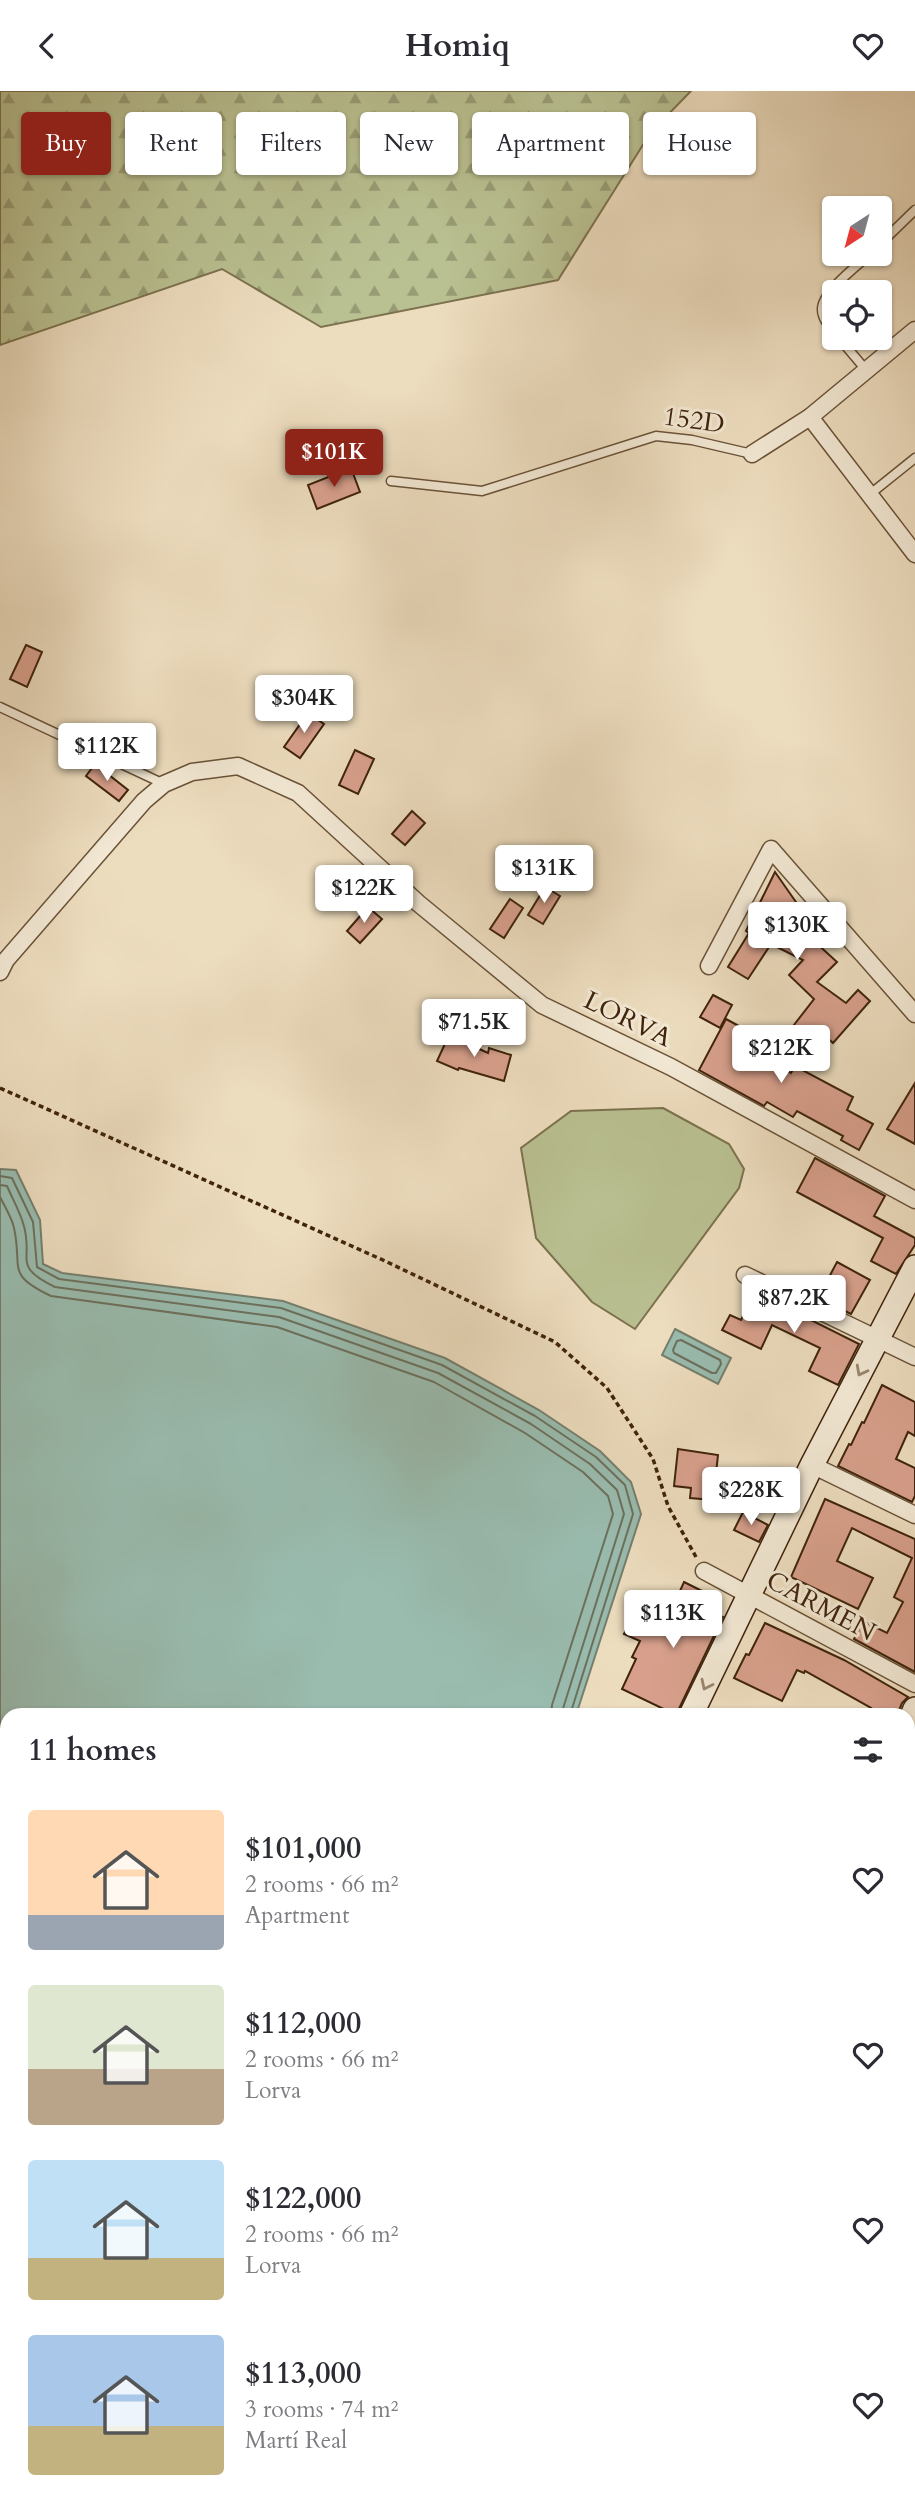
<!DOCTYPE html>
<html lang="en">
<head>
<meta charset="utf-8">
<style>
  :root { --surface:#fff; --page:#f2f2f3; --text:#2b2b33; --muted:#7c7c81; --accent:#8f2418 }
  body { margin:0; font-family:Cardo,serif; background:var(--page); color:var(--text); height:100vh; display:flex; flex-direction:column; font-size:26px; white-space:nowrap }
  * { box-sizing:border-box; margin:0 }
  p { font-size:23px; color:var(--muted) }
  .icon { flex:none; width:38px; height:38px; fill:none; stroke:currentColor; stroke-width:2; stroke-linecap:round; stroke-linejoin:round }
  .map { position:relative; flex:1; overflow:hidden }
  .side { position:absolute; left:0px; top:1617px; width:915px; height:800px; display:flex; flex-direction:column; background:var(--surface); border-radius:21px 21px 0 0; box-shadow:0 2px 5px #0004 }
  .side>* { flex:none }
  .guide { position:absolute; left:21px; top:21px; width:873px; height:63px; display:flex; gap:14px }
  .needle { width:46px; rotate:216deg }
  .controls { position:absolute; left:822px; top:105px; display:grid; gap:14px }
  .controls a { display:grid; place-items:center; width:70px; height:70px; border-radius:7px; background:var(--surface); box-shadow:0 2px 5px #0004; font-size:35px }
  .price { position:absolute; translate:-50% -60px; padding:0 16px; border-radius:7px; background:#fff; color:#222; font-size:23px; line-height:46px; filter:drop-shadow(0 2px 4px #0008) }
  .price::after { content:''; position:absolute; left:50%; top:42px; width:21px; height:16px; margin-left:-10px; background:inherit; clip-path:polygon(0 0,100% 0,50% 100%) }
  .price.selected { background:var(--accent); color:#fff }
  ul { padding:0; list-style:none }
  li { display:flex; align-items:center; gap:21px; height:175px; padding:0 28px }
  li span { display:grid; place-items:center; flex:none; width:196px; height:140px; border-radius:7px; color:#555 }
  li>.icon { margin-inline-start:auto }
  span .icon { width:84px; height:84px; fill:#fffc; stroke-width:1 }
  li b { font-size:30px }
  h2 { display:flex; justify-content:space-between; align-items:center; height:84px; padding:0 28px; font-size:30px }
  .chip { padding:0 24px; border-radius:7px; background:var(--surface); box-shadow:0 2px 5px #0004; font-size:24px; line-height:63px }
  .chip.selected { background:var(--accent); color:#fff }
  header { display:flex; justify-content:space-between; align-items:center; height:91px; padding:0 28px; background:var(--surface); font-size:32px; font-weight:600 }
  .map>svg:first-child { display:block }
  .green { fill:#b9c091; stroke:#7c724e; stroke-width:2 }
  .forest { fill:url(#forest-firs); stroke:#7c724e; stroke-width:2 }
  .park { fill:url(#park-crowns); stroke:#7c724e; stroke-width:2 }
  .water { fill:#99bcaf; stroke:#757f6d; stroke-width:2 }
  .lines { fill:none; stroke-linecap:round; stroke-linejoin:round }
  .shore { stroke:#6c705d; stroke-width:2 }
  .building { fill:#d8a08c; stroke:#3f230b; stroke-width:2 }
  .service-casing { stroke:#6a5238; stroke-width:11 }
  .minor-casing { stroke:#6a5238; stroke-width:19 }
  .tertiary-casing { stroke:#6a5238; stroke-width:24 }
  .secondary-casing { stroke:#3f230b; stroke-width:26 }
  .path { stroke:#3f230b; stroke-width:3.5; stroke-dasharray:5 3.5; stroke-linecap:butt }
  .service { stroke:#f3e9d5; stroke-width:8 }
  .minor { stroke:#f3e9d5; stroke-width:16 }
  .tertiary { stroke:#f3e9d5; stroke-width:21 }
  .secondary { stroke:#f3e9d5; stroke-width:23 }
  .oneway { stroke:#998670 }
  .labels { text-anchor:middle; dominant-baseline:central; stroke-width:6; stroke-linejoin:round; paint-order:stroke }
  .street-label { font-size:26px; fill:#3f230b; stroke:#f3e9d5 }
</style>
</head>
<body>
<header><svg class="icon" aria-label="back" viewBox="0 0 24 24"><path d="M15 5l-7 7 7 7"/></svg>Homiq<svg class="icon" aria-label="heart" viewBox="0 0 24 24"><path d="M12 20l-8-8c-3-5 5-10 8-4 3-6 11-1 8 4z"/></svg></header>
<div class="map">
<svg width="915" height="2416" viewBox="0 0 915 2416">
  <defs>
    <pattern id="forest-firs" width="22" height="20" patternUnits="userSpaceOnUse" patternTransform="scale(1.75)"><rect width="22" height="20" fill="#b9c091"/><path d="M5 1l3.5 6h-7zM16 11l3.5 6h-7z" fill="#989c75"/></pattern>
    <pattern id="park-crowns" width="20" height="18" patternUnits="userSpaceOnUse" patternTransform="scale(1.75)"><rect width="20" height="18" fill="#b9c091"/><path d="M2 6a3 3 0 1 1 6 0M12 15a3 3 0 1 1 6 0" fill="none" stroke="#989c75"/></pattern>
  </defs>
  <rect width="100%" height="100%" fill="#edddbf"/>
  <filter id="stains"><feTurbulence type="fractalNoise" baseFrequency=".00286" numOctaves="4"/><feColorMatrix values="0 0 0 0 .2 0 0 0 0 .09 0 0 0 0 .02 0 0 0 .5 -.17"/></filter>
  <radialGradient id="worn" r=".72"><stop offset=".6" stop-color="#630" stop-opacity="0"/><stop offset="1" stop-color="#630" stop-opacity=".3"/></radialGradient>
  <path class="green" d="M663,1017L729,1053L744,1078L739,1097L635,1238L592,1211L536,1147L521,1057L571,1020Z"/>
  <path class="forest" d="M0,0H691L651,41L558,189L321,236L222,178L0,254Z"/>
  <path class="park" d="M915,1666V1749L908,1745V1682Z"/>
  <g class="water">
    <path d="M0,1078L16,1079L40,1129L43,1173L62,1182L283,1210L445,1267L539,1319L600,1360L631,1391L641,1423L576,1624H7V2410H360L355,2416H0Z"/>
    <path d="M675,1238L731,1267L718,1293L662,1264Z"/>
  </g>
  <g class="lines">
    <g class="shore">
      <path d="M0,1085L12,1087L33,1131L37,1176L59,1188L281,1217L442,1274L535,1325L596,1366L625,1394L633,1423L570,1624"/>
      <path d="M0,1094L7,1095C12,1107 19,1119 23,1132C35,1169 10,1174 55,1196L279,1226L438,1282L531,1333L590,1373L617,1399L624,1423L561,1624"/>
      <path d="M0,1106C5,1116 12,1127 14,1137C23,1178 5,1183 51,1205L277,1236L434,1291L525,1342L583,1381L608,1405L613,1423L552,1614L551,1624"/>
      <path d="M681,1249L720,1269L721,1273L716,1282H712L674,1262L673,1259L677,1250Z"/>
    </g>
  </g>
  <g class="building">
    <path d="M351,377L360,401L317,418L308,394Z"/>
    <path d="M26,554L42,561L27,596L10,588Z"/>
    <path d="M308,622L324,633L300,667L284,656Z"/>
    <path d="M355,659L374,668L358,703L339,694Z"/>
    <path d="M95,673L128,699L119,710L86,685Z"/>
    <path d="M412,720L425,732L405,754L392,743Z"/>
    <path d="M775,781L819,844L813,849L837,871L817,891L846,912L858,899L870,910L833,952L815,936L802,954L787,943L814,908L789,884L803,869L771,853L748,888L728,876L749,842L746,840Z"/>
    <path d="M545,796L560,805L543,833L528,824Z"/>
    <path d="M510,808L523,817L504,847L490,838Z"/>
    <path d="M368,816L382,828L360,852L347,840Z"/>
    <path d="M713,904L732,914L720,937L700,926Z"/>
    <path d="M726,928L761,947L753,962L791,982L795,975L853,1006L847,1019L873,1033L859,1059L841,1049L843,1045L797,1020L793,1026L767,1011L764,1015L699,979Z"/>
    <path d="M449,944L488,962L489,957L511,964L504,990L459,977L458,979L437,970Z"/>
    <path d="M915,992V1053L887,1038Z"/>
    <path d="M815,1067L885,1105L874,1125L915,1147V1154L896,1183L871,1170L883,1147L797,1101Z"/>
    <path d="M837,1171L870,1189L851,1223L818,1207Z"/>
    <path d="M755,1201L859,1253L838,1294L809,1280L820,1257L772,1234L761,1258L722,1239L730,1224L741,1229Z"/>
    <path d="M882,1294L915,1311V1345L908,1341L896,1368L915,1377V1405L912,1411L838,1375L849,1353L851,1354L862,1331L864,1332Z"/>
    <path d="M678,1358L718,1364L713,1409L690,1407L691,1397L674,1395Z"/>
    <path d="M825,1408L915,1448V1581L854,1548L863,1530L887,1542L903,1511L894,1506L912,1467L852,1437L837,1470L873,1487L858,1518L791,1486Z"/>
    <path d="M743,1421L768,1434L759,1451L734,1439Z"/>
    <path d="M684,1491L718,1508L711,1521L723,1526L676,1624L622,1598L636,1568L632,1566L640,1550L624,1543L631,1528L661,1542Z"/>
    <path d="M765,1532L844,1569L908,1606L902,1612L897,1624H867L871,1617L805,1580L804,1582L797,1579L782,1610L734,1587L746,1563L749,1564Z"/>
  </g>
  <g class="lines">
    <g class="service-casing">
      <g id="service">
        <path d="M880,153L915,119"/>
        <path d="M835,242C829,235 822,228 822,218C822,201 858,174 870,163"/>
        <path d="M839,247L866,279"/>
        <path d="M391,390L482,400L656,345L692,349L752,363"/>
        <path d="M869,404L915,367"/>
        <path d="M0,616L164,693"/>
        <path d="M908,1923L915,1927"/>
      </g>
    </g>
    <g class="minor-casing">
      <g id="minor">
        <path d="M810,326L915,463"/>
        <path d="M752,363L810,326L915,239"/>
        <path d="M709,875L771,758L915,923"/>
        <path d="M0,881L6,869L144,710L164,693L192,681L238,675L298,702L418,812L542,914L671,976L915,1109"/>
        <path d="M745,1184L915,1266"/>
        <path d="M812,1374L915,1424"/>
        <path d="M704,1480L915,1593"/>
        <path d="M908,1761L915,1765"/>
        <path d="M908,2085L915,2088"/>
        <path d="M908,2371L915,2379"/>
      </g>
    </g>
    <g class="tertiary-casing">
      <g id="tertiary">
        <path d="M908,2328L915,2322"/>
        <path d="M865,2416L866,2410"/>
      </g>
    </g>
    <g class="secondary-casing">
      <g id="secondary">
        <path d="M691,1624L812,1374L915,1176"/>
        <path d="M908,1635L915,1618"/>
        <path d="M443,2416V2410"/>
        <path d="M653,2416V2410"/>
      </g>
    </g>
    <g class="path">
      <path d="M0,997L385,1170L555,1251L607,1297L653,1368L668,1415L696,1466"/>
      <path d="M309,2410L315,2416"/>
      <path d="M374,2416L379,2410"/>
    </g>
    <use href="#service" class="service"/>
    <use href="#minor" class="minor"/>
    <use href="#tertiary" class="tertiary"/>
    <use href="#secondary" class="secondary"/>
  </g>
  <defs><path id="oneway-chevron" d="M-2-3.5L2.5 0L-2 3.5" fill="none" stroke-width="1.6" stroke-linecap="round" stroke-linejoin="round" transform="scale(1.75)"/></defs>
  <g class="oneway">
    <use href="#oneway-chevron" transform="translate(861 1280) rotate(118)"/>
    <use href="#oneway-chevron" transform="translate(706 1594) rotate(116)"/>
  </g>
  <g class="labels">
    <g class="street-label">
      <text transform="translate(694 329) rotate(8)">152D</text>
      <text transform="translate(628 928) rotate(26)">LORVA</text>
      <text transform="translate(821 1515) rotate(28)">CARMEN</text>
    </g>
  </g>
  <rect width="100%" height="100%" filter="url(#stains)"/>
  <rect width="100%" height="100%" fill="url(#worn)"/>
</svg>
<div class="controls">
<a><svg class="needle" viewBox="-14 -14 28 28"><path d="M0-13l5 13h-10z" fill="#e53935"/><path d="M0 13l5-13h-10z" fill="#7c7c81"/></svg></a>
<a><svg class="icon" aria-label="locate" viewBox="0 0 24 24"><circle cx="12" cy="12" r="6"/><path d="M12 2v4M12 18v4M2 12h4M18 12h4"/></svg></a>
</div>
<b class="price selected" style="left:334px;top:398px">$101K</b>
<b class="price" style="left:304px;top:644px">$304K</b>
<b class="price" style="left:107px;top:692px">$112K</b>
<b class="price" style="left:544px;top:814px">$131K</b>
<b class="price" style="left:364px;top:834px">$122K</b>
<b class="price" style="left:797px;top:871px">$130K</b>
<b class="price" style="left:474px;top:968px">$71.5K</b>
<b class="price" style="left:781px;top:994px">$212K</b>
<b class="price" style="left:794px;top:1244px">$87.2K</b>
<b class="price" style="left:751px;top:1436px">$228K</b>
<b class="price" style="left:673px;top:1559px">$113K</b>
<div class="guide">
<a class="chip selected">Buy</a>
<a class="chip">Rent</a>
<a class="chip">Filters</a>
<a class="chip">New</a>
<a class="chip">Apartment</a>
<a class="chip">House</a>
</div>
<section class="side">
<h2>11 homes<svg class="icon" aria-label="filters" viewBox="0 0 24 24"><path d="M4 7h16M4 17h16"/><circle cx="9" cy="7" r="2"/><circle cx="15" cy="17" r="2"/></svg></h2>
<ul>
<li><span style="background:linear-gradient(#ffd9b3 75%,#9aa5b1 0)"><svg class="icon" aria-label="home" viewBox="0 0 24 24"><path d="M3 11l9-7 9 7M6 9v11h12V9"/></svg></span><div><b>$101,000</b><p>2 rooms · 66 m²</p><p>Apartment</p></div><svg class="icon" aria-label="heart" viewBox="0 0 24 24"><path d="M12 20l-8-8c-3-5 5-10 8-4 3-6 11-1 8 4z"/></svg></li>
<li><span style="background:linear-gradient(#dfe7d0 60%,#b9a48a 0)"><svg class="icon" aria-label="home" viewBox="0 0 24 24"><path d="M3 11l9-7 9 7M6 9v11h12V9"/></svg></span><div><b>$112,000</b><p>2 rooms · 66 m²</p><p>Lorva</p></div><svg class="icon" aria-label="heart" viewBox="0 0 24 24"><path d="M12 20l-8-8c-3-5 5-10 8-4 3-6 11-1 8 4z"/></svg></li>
<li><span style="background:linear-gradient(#bfe0f5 70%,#c2b280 0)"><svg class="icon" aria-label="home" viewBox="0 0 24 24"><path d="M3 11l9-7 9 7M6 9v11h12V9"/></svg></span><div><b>$122,000</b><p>2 rooms · 66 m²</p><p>Lorva</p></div><svg class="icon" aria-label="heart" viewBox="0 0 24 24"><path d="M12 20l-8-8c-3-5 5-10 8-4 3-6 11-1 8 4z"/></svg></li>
<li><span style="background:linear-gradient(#a9c7e8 65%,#c2b280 0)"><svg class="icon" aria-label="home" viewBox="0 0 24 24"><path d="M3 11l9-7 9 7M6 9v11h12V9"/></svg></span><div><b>$113,000</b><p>3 rooms · 74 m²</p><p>Martí Real</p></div><svg class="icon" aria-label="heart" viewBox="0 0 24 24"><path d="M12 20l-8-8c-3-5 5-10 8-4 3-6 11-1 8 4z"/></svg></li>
</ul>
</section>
</div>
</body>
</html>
